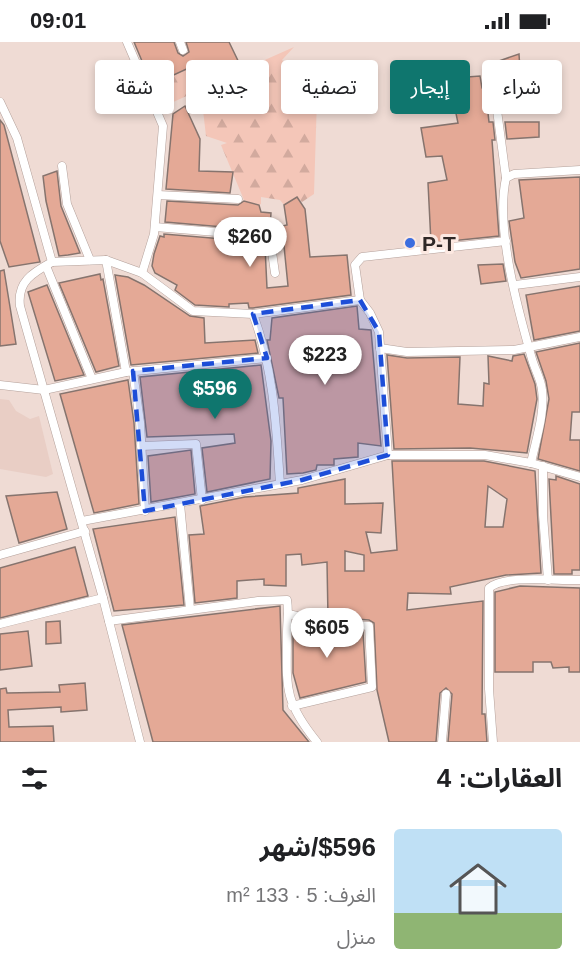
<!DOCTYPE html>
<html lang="ar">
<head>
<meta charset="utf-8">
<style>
  :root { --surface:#fff; --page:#f2f2f2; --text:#202124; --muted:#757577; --accent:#0f766e }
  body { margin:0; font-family:Arial,"Noto Sans Arabic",sans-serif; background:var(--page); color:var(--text); direction:rtl; height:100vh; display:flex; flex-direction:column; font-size:22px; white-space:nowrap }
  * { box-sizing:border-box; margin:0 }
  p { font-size:20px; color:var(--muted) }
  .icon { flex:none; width:33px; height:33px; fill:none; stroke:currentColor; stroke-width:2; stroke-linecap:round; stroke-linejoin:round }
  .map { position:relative; height:700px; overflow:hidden; direction:ltr }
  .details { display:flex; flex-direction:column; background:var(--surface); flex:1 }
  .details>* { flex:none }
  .hud { position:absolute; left:18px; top:18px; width:544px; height:54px; direction:rtl; display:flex; gap:12px }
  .price { position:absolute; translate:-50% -51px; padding:0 14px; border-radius:21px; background:#fff; color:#222; font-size:20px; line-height:39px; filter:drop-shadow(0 2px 3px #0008) }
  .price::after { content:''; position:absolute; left:50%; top:36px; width:18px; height:14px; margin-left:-9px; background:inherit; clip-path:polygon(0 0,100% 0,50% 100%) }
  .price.active { background:var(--accent); color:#fff }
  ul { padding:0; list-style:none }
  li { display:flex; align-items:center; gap:18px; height:150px; padding:0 18px }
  li span { display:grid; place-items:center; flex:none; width:168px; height:120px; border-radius:6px; color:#555 }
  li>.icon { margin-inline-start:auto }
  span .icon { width:72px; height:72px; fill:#fffc; stroke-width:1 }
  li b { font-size:26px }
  h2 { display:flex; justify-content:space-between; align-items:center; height:72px; padding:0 18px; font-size:26px }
  .pill { padding:0 21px; border-radius:6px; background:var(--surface); box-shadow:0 3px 9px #0003; font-size:21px; line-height:54px }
  .pill.active { background:var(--accent); color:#fff }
  .status { display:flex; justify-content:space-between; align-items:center; height:42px; padding:0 30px; background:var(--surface); direction:ltr }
  .status svg { height:16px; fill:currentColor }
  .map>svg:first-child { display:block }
  .built { fill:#e9cec5 }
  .forest { fill:url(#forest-firs) }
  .building { fill:#e4a996; stroke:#86746e; stroke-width:1.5; fill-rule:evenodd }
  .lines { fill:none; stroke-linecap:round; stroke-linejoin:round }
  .street-casing { stroke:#b4a19b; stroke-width:9 }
  .street { stroke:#fff; stroke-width:8 }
  .marked { fill:#1d4ed8; fill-opacity:0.2; stroke:#1d4ed8; stroke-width:4.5; stroke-dasharray:12 8; stroke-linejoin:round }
  .poi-dot { fill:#3c6edf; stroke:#fce8e1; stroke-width:2 }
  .labels { text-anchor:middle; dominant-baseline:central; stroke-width:6; stroke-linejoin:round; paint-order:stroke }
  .poi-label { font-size:21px; font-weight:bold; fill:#302826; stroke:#fce8e1; text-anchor:start }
</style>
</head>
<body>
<div class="status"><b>09:01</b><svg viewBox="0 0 49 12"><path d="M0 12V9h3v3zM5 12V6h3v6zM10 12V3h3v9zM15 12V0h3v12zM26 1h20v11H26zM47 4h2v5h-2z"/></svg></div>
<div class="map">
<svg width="580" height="700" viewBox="0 0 580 700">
  <defs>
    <pattern id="forest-firs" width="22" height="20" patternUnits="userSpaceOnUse" patternTransform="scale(1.5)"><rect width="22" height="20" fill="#f4c6b8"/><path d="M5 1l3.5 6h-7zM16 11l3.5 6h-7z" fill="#d2aa9e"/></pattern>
  </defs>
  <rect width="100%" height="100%" fill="#efdbd4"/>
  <path class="built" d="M0,357L9,358L16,369L30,377L39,374L53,432L46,435L0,427Z"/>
  <path class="forest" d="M294,5L282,18L317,56L314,152L302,160L297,155L284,163L280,158L261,155V162L255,164L244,158L221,103L227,101L206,94L201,51L191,52L160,66L151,44L189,26L202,46Z"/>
  <g class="building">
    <path d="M134,0H174L178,11L183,14L189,10L186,0H229L243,29L202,46L193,24L152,43Z"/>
    <path d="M519,12L521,44H534L537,66L503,70L496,20Z"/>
    <path d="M480,34L482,46L488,49L491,71H488L489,80H493L495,98H492L499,194L431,201L428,141L447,138L442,114L426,115L421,86L458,81L452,52L457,50L454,36Z"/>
    <path d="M185,64L200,97L199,129L233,130L230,151L166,147L173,72Z"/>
    <path d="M0,78L4,83L40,220L9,225L0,199Z"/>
    <path d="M505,80H539V95L507,97Z"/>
    <path d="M57,129L61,164L80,211L68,213L59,214L46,159L43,134Z"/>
    <path d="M580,135V227L521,236L515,220L509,179L524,176L519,138Z"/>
    <path d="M297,155L305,167L310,215L347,213L351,253L253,266H249L248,261L229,262V265L195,263L175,248L177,243L155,231L152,224L154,212L160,194L164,195V192L260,200V203L265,205L267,246L288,244L282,184L287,183L284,163Z"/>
    <path d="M167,159L238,163L244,159L259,163L261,170L271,171L270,185L260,188L165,180Z"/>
    <path d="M503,222L506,239L481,242L478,223Z"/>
    <path d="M4,228L16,302L0,304V229Z"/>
    <path d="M100,232L101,238L103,237L119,324L96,330L59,241Z"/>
    <path d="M115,233L128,235L144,243L190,274L204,276L205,301L255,298L258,311L131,323Z"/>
    <path d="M47,243L84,333L55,339L28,250Z"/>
    <path d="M580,244V289L534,298L526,253Z"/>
    <path d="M357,264L359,287L371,288L381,404L358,401V415L334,417V423H317L316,428L303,431L287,432L283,356H279L267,298H270L272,276Z"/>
    <path d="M580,301V370H572L570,398H580V429L538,417L549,357L546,339L536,310Z"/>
    <path d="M524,312L535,342L537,357L527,411L470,406L394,407L387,313L407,316L460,315L458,362L483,364L484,341L489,342L488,314L512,319L513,314Z"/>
    <path d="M261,323L271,399L270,437L207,450L202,406L235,401L234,392L147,395L140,335Z"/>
    <path d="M128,338L134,381L139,462L94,471L60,352Z"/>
    <path d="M191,408L195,452L151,460L148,414Z"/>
    <path d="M392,419H484L535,429L541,531L506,533L450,545L451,552L408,551L407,568L483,559L482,672H485L487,700H448L452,652L446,646L440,651L436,700H389L377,648L374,581L369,578L328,575L327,520L302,523L301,512L286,513V544L264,543V537L237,539V556L195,561L189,493L204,492L200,464L245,455L298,451V446L345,437V462L383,461L381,491L366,490L371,511L397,508ZM488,444L507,457L503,485H485ZM345,509L364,513V529H345Z"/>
    <path d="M556,434L580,442V528H572V532H554L549,437L556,438Z"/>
    <path d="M57,450L67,487L19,501L6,454Z"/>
    <path d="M175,475L184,563L114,569L93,487Z"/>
    <path d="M75,505L88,554L0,576V526Z"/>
    <path d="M520,544L580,546V630H569V625L553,626L551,620H533V630H495V550Z"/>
    <path d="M280,564L283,668L309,700H153L122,583Z"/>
    <path d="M60,579L61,601L46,602V580Z"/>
    <path d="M308,583L363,590L366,640L300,656L293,631V584Z"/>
    <path d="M28,589L32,624L0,628V592Z"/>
    <path d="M85,641L87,668L61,670V665L8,668L9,685L53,684L54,700H0V647L6,646L7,651L60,650L59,643Z"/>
  </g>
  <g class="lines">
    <g class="street-casing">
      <g id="street">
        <path d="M127,0L163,84L154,192L142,231"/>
        <path d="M180,0L183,8"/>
        <path d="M491,23L506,136"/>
        <path d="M0,60L17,96L52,220C32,231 17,240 20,264L103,556L140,700"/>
        <path d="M62,124L67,162L90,218"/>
        <path d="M158,153L238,157"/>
        <path d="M155,185L265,194L271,203L275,231"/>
        <path d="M106,218L126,330"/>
        <path d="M52,220L106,218L142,231L193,269L253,272C274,329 276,382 280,442"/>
        <path d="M46,224L92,337"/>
        <path d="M515,243L580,235"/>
        <path d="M253,272L360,258"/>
        <path d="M380,306L407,310L514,308L580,295"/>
        <path d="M133,329L140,380L145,469"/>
        <path d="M0,343L44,348L126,330L267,316"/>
        <path d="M141,404L196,402L202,458"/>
        <path d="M388,413L379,290L370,271L360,258L355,223L362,215L506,199"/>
        <path d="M531,421C536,397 545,372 542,348C541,337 535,328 532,317C518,268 495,186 506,136L514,132L580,128"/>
        <path d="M543,424V473L548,538"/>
        <path d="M180,462L190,567"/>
        <path d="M82,479L302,438L388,413H485L531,421L580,435"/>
        <path d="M0,513L85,489"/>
        <path d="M288,572L329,581L369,584L372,645L292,664"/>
        <path d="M109,579L258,559L287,558C289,569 287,580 287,591C287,643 282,657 317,700"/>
        <path d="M0,582L103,556"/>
        <path d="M442,700L446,652"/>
        <path d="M493,700L489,647V546C506,532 557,539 580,538"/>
      </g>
    </g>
    <use href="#street" class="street"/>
  </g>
  <path class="marked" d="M360,258L379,290L388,413L302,438L145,469L133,329L267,316L253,272Z"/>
  <circle class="poi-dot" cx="410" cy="201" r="6"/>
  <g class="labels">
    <g class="poi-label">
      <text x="422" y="201">P-T</text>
    </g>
  </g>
</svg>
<b class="price" style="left:250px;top:226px">$260</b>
<b class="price" style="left:325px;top:344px">$223</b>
<b class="price active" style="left:215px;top:378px">$596</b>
<b class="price" style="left:327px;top:617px">$605</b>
<div class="hud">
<a class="pill">شراء</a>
<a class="pill active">إيجار</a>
<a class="pill">تصفية</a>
<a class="pill">جديد</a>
<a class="pill">شقة</a>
</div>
</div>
<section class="details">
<h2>العقارات: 4<svg class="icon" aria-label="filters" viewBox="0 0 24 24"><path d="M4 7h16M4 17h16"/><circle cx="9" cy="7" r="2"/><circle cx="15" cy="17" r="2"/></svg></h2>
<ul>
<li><span style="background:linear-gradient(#bfe0f5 70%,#8fb573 0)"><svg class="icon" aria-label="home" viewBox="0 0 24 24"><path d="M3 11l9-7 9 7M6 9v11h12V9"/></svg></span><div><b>$596/شهر</b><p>الغرف: 5 · 133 m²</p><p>منزل</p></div></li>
</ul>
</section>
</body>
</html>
